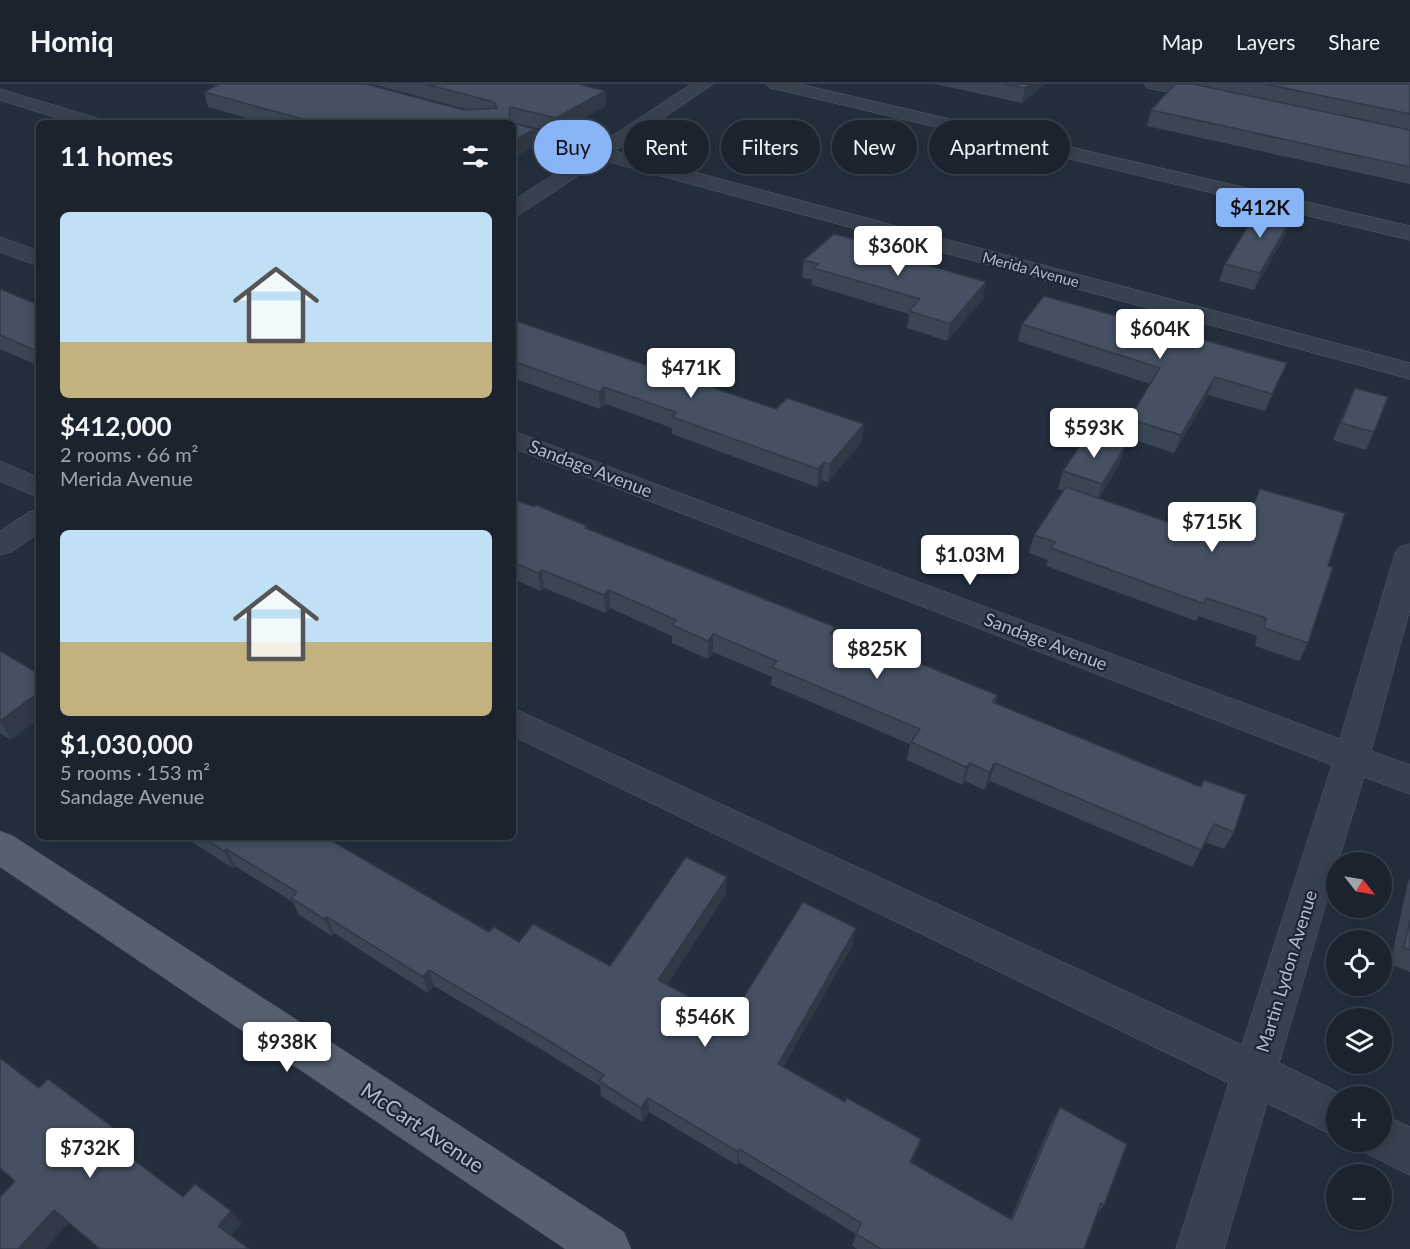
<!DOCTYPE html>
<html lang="en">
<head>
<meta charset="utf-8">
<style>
  :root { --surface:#1b232e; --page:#242b36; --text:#f1f3f6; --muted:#a0a4aa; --line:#39404a; --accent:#8ab4f8 }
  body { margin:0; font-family:Lato,sans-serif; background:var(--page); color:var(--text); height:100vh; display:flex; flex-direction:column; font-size:22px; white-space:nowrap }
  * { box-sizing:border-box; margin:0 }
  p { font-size:20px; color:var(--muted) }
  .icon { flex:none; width:33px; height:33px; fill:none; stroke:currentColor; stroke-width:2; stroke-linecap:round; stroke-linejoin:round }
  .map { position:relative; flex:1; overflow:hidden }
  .sheet { position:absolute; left:36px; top:36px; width:480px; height:720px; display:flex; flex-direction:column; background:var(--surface); border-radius:9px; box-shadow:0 3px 15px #0003,0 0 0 2px var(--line) }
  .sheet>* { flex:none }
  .top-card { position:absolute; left:534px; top:36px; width:570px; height:54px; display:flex; gap:12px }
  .needle { width:39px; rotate:121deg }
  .fabs { position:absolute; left:1326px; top:768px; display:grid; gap:12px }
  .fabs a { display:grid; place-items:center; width:66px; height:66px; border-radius:50%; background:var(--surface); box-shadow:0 3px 15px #0003,0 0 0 2px var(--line); font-size:30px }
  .price { position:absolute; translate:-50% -51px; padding:0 14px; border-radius:6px; background:#fff; color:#222; font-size:20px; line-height:39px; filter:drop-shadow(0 2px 3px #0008) }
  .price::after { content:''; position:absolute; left:50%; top:36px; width:18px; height:14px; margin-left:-9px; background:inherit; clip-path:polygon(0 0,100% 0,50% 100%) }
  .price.on { background:var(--accent); color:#111 }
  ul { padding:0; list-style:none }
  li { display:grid; align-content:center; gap:12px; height:318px; padding:0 24px }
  li span { display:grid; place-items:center; height:186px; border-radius:9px; color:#555 }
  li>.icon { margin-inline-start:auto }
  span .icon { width:108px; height:108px; fill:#fffc; stroke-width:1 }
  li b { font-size:26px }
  h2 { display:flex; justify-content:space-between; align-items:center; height:72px; padding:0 24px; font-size:26px }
  .tag { padding:0 21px; border-radius:27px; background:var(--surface); box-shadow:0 3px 15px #0003,0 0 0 2px var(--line); font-size:21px; line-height:54px }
  .tag.on { background:var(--accent); color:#111 }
  header { display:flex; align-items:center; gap:36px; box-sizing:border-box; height:84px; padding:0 30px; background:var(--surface); border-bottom:2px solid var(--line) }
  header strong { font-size:28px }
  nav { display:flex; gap:33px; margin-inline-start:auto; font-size:21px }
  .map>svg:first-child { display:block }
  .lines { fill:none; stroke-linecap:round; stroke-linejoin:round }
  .minor-casing { stroke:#565f6c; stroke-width:1 }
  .major-casing { stroke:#414a57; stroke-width:1 }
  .minor { fill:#38414e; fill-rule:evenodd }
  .major { fill:#56606e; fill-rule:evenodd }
  .wall { fill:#3b4654 }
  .shaded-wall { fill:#303945 }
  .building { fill:#455162; stroke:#303945; stroke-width:1.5 }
  .labels { text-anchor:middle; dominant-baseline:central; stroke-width:4.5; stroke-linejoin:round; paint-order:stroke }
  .far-street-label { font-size:15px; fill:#b4bcc9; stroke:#1d2633 }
  .street-label { font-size:18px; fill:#b4bcc9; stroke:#1d2633 }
  .near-street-label { font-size:21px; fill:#b4bcc9; stroke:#1d2633 }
</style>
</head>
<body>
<header>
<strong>Homiq</strong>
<nav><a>Map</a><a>Layers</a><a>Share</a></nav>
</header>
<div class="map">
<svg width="1410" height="1165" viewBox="0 0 1410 1165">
  <rect width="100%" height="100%" fill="#242f3e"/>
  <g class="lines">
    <g class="minor-casing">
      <g id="minor">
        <path d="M692,0H713L615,67L1410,279V295L602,76L520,130L513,132V117L583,71L513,52V40L596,62Z"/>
        <path d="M767,0H799L1410,142V156L776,5L770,4Z"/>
        <path d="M1145,0H1179L1221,9L1224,13L1221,17L1215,18L1148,4Z"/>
        <path d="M0,5L100,35L102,39H74L0,16Z"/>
        <path d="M0,153L39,167V182L0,168Z"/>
        <path d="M513,347L1340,655L1395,470L1399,463L1410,460V525L1371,667L1410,681V710L1364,693L1338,778H1336V785L1279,979L1346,1012H1336V1053L1267,1019L1224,1165H1176L1229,999L513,652V624L1242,961L1332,681L513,364Z"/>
        <path d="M0,377L39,394V414L0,397Z"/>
        <path d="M39,426V449L11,468L0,471V447L29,428Z"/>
        <path d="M1382,1030L1410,1043V1091L1366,1069L1361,1058H1382Z"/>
      </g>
    </g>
    <g class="major-casing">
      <path id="major" d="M0,747L13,752L624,1148L631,1165H565L0,783Z"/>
    </g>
    <use href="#minor" class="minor"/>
    <use href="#major" class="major"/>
  </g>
  <g class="wall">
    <path d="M372,0H579L605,7L606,22L557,49L512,38L513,39H265L208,23L204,8L469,26Z"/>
    <path d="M935,0H1045L1022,19Z"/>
    <path d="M1175,0H1410V100L1147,42L1151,26Z"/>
    <path d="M1294,130L1288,146L1254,206L1219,197L1225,180Z"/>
    <path d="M872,165L983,215L947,257L907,244L909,230L812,201V196L802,193L804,176Z"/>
    <path d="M0,205L39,221V282L0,265Z"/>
    <path d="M513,236L862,358L828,398L822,396L817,403L672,350V344L606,320L600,325L513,294Z"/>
    <path d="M1022,240L1279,297L1265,327L1208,311L1174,369L1123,352L1129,335L1150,300L1018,257Z"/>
    <path d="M1355,304L1374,348L1366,366L1333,356L1347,321Z"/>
    <path d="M1125,363L1119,381L1099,414L1191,446L1248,434L1260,405L1328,482L1308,559L1299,577L1255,562L1257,552L1198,532L1196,537L1046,482L1048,476L1029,469L1034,451L1064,407L1058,405L1063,387Z"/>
    <path d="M513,415L835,543L834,552L899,577L997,611L995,620L1200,703L1204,696L1234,748L1224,765L1205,758L1192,783L990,697L984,706L965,697L962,701L907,676L910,660L771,601L772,593L713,568L708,575L672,559V552L610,524L606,529L544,504L541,507L513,495Z"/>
    <path d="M0,567L11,656L0,649Z"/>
    <path d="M184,753H325L489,848L519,858L610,882L726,810L667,900L730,935L853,860L783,983L845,1018L921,1055L912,1079L1010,1136L1052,1037L1060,1023L1104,1121L1096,1132L1084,1165H857L852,1162L856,1150L739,1078L737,1081L649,1028L642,1038L601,1012L600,1002L549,970L434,902L428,909L334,849L332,852L299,831L293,818L235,782L233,784Z"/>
    <path d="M1410,795V888L1390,880L1408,798Z"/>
  </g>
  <g class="shaded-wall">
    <path d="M1030,0H1045L1022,19L1025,4Z"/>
    <path d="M605,7L606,22L557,49L556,34Z"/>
    <path d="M535,45L537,61L513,74V57Z"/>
    <path d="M1294,130L1288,146L1254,206L1260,189Z"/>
    <path d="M986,198L983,215L947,257L950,240Z"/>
    <path d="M1287,279L1279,297L1265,327L1272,310Z"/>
    <path d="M1215,293L1208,311L1174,369L1181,351Z"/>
    <path d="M604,303L606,320L600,325L599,308Z"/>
    <path d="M864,340L862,358L828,398L830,380Z"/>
    <path d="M1125,363L1119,381L1096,418L1102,400Z"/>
    <path d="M824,378L822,396L817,403L818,385Z"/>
    <path d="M542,486L544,504L541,507L538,489Z"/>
    <path d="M609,506L610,524L606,529L604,511Z"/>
    <path d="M835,543L833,561L830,550Z"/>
    <path d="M713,550V568L708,575V557Z"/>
    <path d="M39,608V634L11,656L0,637Z"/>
    <path d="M970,679L965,697L962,701L966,683Z"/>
    <path d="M995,679L990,697L984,706L989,688Z"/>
    <path d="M226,765L235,782L233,784L224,767Z"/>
    <path d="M727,793L726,810L659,911L658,896Z"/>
    <path d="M327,833L334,849L332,852L324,835Z"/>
    <path d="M856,844L853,860L776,995L778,980Z"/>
    <path d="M429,886L434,902L428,909L423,893Z"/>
    <path d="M648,1014L649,1028L642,1038L641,1024Z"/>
    <path d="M123,1051L136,1065L127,1075L114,1061Z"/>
    <path d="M921,1055L916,1069L906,1092L910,1078Z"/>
    <path d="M739,1065V1078L737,1081L738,1068Z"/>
    <path d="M54,1126L69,1139L45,1165H18Z"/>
    <path d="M231,1127L242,1139L229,1154L218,1142Z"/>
  </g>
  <g class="building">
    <path d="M219,0H366L464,26L497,24L494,18L425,0H579L605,7L556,34L510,23L509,38L513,39H331L322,36L317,39L204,8Z"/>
    <path d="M1005,0H1030L1025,4Z"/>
    <path d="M1175,0H1193L1410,46V83L1151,26Z"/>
    <path d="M1265,0H1410V30Z"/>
    <path d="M513,39L535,45L513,57Z"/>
    <path d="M1260,122L1294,130L1260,189L1225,180Z"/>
    <path d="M834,150L873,160L869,164L986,198L950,240L909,227L920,215L813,184L818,180L804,176Z"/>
    <path d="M0,205L39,221V268L0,251Z"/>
    <path d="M1044,212L1287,279L1272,310L1215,293L1181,351L1129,335L1160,284L1022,240Z"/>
    <path d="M513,236L776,325L787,314L864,340L830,380L824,378L818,385L672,333L676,328L604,303L599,308L513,277Z"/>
    <path d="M1355,304L1388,313L1374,348L1341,339Z"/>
    <path d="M1087,351L1125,363L1102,400L1063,387Z"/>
    <path d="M1066,403L1191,446L1205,419L1248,434L1260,405L1345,429L1328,482L1333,483L1308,559L1264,544L1266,534L1206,514L1204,520L1051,464L1055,458L1034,451Z"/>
    <path d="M513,415L534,423L536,421L587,442L585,444L835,543L830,550L899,577L902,572L997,611L992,618L1201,703L1204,696L1246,711L1234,748L1214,740L1201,766L995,679L989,688L970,679L966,683L911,658L920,645L772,583L777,577L713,550L708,557L672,541L676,536L609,506L604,511L542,486L538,489L513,478Z"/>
    <path d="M0,567L39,590L37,592L39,593V608L0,637Z"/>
    <path d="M202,753H325L489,848L494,843L519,858L533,840L610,882L686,773L727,793L658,896L730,935L803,818L856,844L778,980L845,1018L847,1014L921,1055L910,1078L1012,1136L1060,1023L1127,1060L1104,1121L1101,1119L1084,1165H881L856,1150L861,1139L739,1065L738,1068L648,1014L641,1024L599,997L604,991L546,955L429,886L423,893L327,833L324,835L291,814L297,808L226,765L224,767Z"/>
    <path d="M1410,836V866L1404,863Z"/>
    <path d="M0,974L39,1004L48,995L123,1051L114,1061L183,1113L195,1100L231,1127L218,1142L249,1165H100L54,1126L18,1165H0V1113L15,1097L0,1084Z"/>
  </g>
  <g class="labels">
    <g class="far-street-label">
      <text transform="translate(1031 185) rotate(15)">Merida Avenue</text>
    </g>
    <g class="street-label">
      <text transform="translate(591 384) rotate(21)">Sandage Avenue</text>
      <text transform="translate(1046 557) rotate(21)">Sandage Avenue</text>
      <text transform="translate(1286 887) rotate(-73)">Martin Lydon Avenue</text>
    </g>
    <g class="near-street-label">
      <text transform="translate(423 1043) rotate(34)">McCart Avenue</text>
    </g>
  </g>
</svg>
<div class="fabs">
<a><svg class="needle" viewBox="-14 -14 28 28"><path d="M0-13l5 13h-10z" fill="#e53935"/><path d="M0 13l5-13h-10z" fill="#a0a4aa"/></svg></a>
<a><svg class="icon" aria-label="locate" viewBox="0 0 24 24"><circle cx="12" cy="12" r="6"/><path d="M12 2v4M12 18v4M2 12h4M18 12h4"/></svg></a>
<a><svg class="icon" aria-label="layers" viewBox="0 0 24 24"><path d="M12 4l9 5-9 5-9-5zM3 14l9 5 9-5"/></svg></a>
<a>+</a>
<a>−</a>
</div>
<b class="price on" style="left:1260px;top:155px">$412K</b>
<b class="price" style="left:898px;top:193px">$360K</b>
<b class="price" style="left:1160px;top:276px">$604K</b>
<b class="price" style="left:691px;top:315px">$471K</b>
<b class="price" style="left:1094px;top:375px">$593K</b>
<b class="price" style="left:1212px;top:469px">$715K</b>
<b class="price" style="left:970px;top:502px">$1.03M</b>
<b class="price" style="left:877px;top:596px">$825K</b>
<b class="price" style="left:705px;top:964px">$546K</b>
<b class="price" style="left:287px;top:989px">$938K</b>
<b class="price" style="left:90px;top:1095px">$732K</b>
<div class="top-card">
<a class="tag on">Buy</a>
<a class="tag">Rent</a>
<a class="tag">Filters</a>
<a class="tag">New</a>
<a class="tag">Apartment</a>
</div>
<section class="sheet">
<h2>11 homes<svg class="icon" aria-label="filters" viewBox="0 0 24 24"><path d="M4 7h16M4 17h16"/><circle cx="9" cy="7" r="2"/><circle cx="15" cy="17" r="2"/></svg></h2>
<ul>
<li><span style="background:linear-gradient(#bfe0f5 70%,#c2b280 0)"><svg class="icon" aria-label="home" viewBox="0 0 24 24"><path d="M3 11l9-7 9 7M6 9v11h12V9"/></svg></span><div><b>$412,000</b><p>2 rooms · 66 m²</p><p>Merida Avenue</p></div></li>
<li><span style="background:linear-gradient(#bfe0f5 60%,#c2b280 0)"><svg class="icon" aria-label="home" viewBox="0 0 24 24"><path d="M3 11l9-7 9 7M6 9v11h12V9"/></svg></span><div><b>$1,030,000</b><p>5 rooms · 153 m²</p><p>Sandage Avenue</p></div></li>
</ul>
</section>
</div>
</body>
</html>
